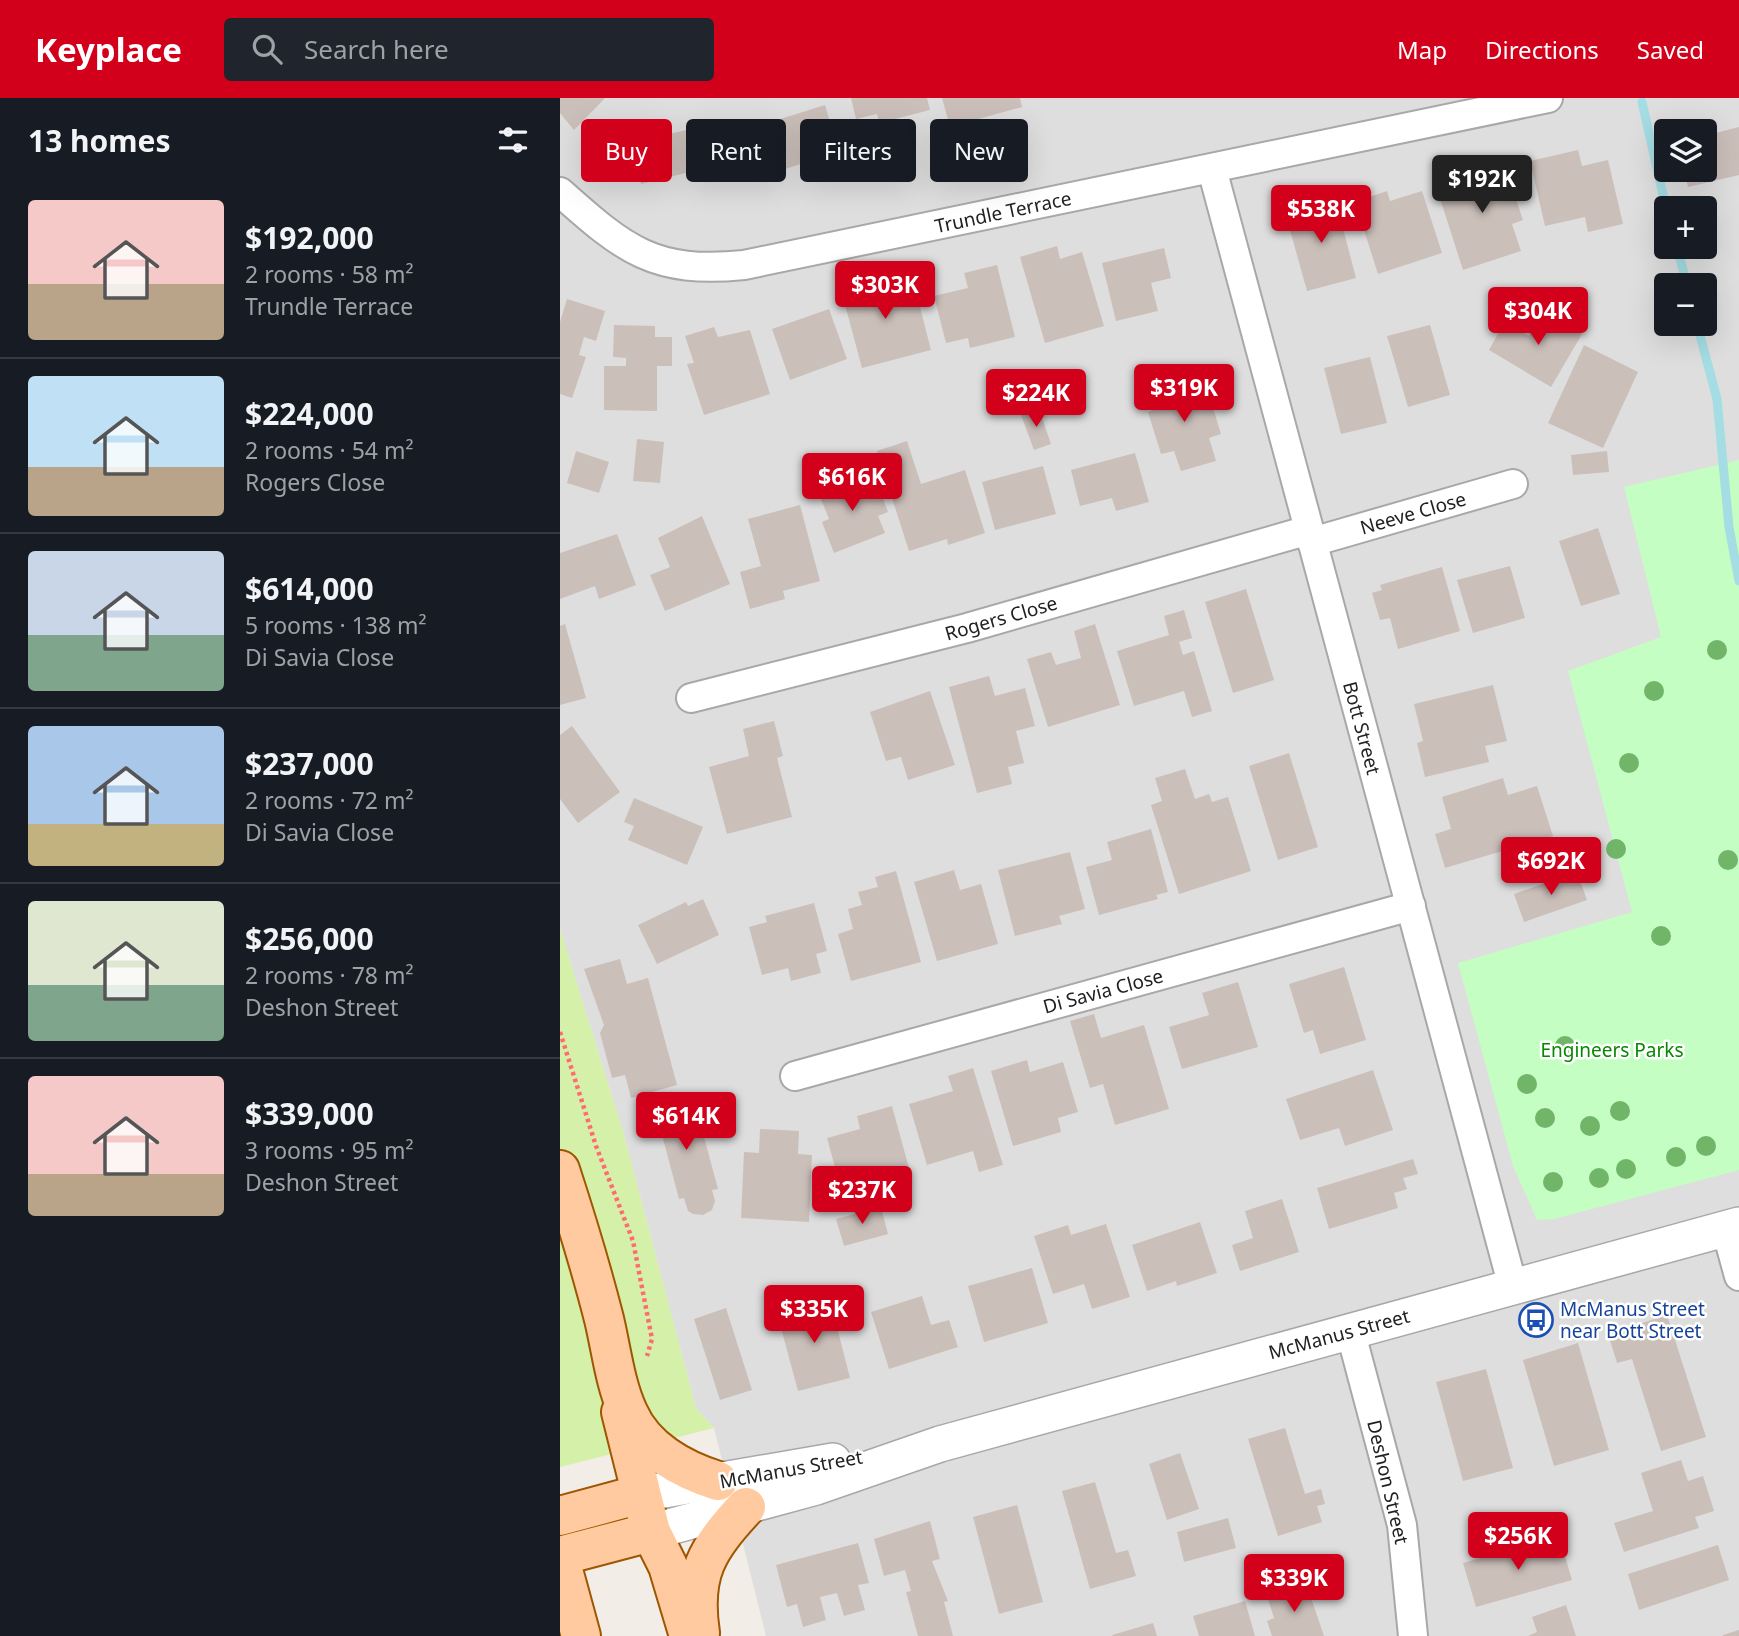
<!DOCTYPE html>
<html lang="en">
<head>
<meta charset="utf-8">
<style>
  :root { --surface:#171b24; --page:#20242c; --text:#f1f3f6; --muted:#9ea1a6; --line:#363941; --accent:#d2001a }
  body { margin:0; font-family:"Noto Sans",sans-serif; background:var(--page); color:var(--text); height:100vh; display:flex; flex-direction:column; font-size:26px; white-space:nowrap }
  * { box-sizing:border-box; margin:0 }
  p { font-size:23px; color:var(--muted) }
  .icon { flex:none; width:38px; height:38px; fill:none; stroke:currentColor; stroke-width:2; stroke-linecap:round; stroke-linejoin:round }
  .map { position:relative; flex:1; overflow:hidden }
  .sheet { display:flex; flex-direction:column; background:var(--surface); width:560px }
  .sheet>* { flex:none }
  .banner { position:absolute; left:21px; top:21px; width:665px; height:63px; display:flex; gap:14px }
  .controls { position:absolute; left:1094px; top:21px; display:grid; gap:14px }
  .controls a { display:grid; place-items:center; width:63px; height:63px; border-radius:7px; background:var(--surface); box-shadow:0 7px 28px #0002; font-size:35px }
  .price { position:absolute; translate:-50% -60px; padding:0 16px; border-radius:7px; background:var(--accent); color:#fff; font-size:23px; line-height:46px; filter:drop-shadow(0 2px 4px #0008) }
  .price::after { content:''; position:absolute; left:50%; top:42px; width:21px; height:16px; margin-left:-10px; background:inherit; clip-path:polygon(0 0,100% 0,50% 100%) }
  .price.selected { background:#222; color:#fff }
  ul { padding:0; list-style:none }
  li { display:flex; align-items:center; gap:21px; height:175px; padding:0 28px }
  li+li { border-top:2px solid var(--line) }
  li span { display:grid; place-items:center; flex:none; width:196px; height:140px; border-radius:7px; color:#555 }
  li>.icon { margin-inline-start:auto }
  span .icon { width:84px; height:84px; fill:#fffc; stroke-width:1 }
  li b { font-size:30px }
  h2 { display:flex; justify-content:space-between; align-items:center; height:84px; padding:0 28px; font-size:30px }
  .chip { padding:0 24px; border-radius:7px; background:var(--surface); box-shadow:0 7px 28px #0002; font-size:24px; line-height:63px }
  .chip.selected { background:var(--accent); color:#fff }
  header { display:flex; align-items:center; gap:42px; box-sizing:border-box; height:98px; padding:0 35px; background:var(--accent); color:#fff }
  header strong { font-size:33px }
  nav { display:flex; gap:38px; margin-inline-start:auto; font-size:24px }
  .search { width:490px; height:63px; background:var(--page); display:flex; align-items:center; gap:18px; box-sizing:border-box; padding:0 24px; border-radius:7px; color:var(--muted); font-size:26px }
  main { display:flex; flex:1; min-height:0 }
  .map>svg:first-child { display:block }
  .residential { fill:#dfdede; fill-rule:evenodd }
  .grass { fill:#d5f0a9 }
  .park { fill:#c4fec2 }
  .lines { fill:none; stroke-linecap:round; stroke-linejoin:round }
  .stream { stroke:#a4dde3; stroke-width:9 }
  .building { fill:#cbbfba }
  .minor-casing { stroke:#a8a8a8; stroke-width:32 }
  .tertiary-casing { stroke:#a8a8a8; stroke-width:38 }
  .primary-casing { stroke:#9e5600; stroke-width:42 }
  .path { stroke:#ff6b6e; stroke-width:4.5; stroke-dasharray:3.5 3.5; stroke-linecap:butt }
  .minor { stroke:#fff; stroke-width:28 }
  .tertiary { stroke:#fff; stroke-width:35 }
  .primary { stroke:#ffca9f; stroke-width:38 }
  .tree { fill:#71b569 }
  .labels { text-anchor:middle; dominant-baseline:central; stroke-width:5; stroke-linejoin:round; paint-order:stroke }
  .street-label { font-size:19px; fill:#212121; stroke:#fff }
  .park-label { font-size:19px; fill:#088702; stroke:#fff }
  .transit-label { font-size:19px; fill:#164399; stroke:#fff; text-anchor:start }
</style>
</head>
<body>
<header>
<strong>Keyplace</strong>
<div class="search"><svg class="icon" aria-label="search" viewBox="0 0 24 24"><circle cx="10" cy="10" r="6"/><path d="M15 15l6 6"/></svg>Search here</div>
<nav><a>Map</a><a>Directions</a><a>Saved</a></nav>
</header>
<main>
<section class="sheet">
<h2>13 homes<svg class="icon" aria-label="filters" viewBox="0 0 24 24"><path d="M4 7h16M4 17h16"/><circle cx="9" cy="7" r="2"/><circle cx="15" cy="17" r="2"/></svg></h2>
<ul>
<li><span style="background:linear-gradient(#f6c9c9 60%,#b9a48a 0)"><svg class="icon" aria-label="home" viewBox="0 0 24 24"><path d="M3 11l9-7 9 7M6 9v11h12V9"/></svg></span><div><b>$192,000</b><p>2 rooms · 58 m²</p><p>Trundle Terrace</p></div></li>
<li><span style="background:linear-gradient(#bfe0f5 65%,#b9a48a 0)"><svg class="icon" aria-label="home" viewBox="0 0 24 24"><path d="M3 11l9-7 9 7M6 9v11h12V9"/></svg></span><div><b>$224,000</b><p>2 rooms · 54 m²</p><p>Rogers Close</p></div></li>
<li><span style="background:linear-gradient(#c9d6e8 60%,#7fa58c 0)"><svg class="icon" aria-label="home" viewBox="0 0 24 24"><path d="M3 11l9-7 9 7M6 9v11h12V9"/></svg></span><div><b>$614,000</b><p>5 rooms · 138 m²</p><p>Di Savia Close</p></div></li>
<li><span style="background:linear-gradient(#a9c7e8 70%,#c2b280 0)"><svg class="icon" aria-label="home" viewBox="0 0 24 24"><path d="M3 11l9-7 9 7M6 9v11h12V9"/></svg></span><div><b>$237,000</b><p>2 rooms · 72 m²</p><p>Di Savia Close</p></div></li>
<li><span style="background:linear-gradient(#dfe7d0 60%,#7fa58c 0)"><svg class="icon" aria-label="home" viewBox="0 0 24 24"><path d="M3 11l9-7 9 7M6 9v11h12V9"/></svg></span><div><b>$256,000</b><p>2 rooms · 78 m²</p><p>Deshon Street</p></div></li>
<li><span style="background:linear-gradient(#f6c9c9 70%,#b9a48a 0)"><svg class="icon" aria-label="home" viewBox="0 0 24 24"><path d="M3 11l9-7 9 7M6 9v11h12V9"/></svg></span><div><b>$339,000</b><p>3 rooms · 95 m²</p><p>Deshon Street</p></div></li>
</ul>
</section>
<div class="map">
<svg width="1179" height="1538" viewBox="0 0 1179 1538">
  <rect width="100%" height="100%" fill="#f2ede7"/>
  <path class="residential" d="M0,0H1179V1538H206L154,1330L136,1310L64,1037L0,831ZM1106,33H1144V72H1106ZM1106,110H1144V149H1106ZM1106,187H1144V226H1106Z"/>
  <path class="grass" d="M0,831L64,1037L136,1310L154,1330L0,1369Z"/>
  <path class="park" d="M1179,362V1072L994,1121L977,1122L953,1068L898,865L1072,814L1008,573L1101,539L1064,389Z"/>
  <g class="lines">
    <g class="stream">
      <path d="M1082,4L1106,110"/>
      <path d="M1117,149L1127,187"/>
      <path d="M1137,226L1157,301L1169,429L1179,483"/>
    </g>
  </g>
  <g class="building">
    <path d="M0,0H45L14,32L0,15Z"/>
    <path d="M291,0H367L370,12L319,25L317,16L296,21Z"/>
    <path d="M382,0H460L462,9L390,29Z"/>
    <path d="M265,7L279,54L206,77L192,30Z"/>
    <path d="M156,25L166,65L81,86L71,45Z"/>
    <path d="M1179,29V77L1128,89L1124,72H1144V38Z"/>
    <path d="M1018,52L1022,68L1048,62L1063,126L1028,134L1025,119L985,128L970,63Z"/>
    <path d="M932,59L938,76L947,74L963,122L952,126L961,153L903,172L877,91L915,79L911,66Z"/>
    <path d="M827,93L830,103L862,93L882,155L818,176L795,104Z"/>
    <path d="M775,100L796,180L747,193L725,114Z"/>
    <path d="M497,148L500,161L522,154L544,228L485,245L460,159Z"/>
    <path d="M604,150L611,180L591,185L598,213L556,223L542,165Z"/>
    <path d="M437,167L455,239L410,250L408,240L386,245L374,198L408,190L404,175Z"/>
    <path d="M314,179L318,191L353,182L371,252L302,270L280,188Z"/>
    <path d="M7,201L45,213L36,243L24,239L19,257L26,259L12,300L0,296V224Z"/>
    <path d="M269,211L287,261L230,282L212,231Z"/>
    <path d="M983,213L1022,236L991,289L929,252L945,223L969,238Z"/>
    <path d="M54,227L95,228V239H112V268H97V313L44,312V268H66V260L53,259Z"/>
    <path d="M870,227L890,297L848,309L827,238Z"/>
    <path d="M154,229L158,239L190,232L210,296L144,317L127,266L134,265L125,238Z"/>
    <path d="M1024,247L1078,274L1043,350L988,325Z"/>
    <path d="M810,259L827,325L781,336L764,270Z"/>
    <path d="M630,279L639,307L651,303L661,336L649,340L656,363L621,373L614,353L601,356L588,314L599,310L593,290Z"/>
    <path d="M479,311L491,346L474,352L461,317Z"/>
    <path d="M77,341L104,344L100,385L73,383Z"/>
    <path d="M347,343L361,386L405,372L425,435L388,447L387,441L349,453L317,353Z"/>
    <path d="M16,353L49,364L39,395L7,385Z"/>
    <path d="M1047,353L1049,374L1013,377L1011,357Z"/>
    <path d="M575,355L589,404L556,413L552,400L520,408L511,372Z"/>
    <path d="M483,368L496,416L435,432L422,384Z"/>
    <path d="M291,378L296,390L316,382L328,414L318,418L325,435L274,455L262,424L269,421L257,391Z"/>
    <path d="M240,407L260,483L223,493L225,501L190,511L180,474L201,468L188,421Z"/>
    <path d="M142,418L170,486L105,513L90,477L110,469L98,440Z"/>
    <path d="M1038,430L1060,496L1021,508L999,443Z"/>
    <path d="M57,436L76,487L39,501L35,488L0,501V455Z"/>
    <path d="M950,468L965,520L913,535L897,482Z"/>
    <path d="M882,469L900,533L838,551L830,520L820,522L812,495L822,492L820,487Z"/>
    <path d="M686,491L714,582L673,595L645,504Z"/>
    <path d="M624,512L632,540L619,544L623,557L634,553L652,613L632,619L624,593L574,608L557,553L609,537L604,518Z"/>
    <path d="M5,526L26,600L0,607V528Z"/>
    <path d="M535,526L560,607L488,629L467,561L491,554L496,567L521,560L514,533Z"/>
    <path d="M429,578L435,598L465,590L475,628L456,633L464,665L448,669L452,686L417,695L389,589Z"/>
    <path d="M933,587L947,643L925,648L929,664L865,679L857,645L863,643L854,606Z"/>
    <path d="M370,593L395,667L348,682L341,659L326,663L310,614Z"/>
    <path d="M214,623L223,658L217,660L232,719L167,736L149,669L189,658L183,631Z"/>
    <path d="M12,628L60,694L18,725L0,701V637Z"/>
    <path d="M729,655L758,749L718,762L689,668Z"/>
    <path d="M625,671L635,701L649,696L652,704L668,699L691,773L619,796L591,707L602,703L595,680Z"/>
    <path d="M943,680L948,697L977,688L993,738L885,770L875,736L891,731L882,699Z"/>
    <path d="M74,700L143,729L127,767L68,742L74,728L64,724Z"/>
    <path d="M591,731L608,794L596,797L598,801L539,817L526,769L552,762L547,744Z"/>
    <path d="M510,754L525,811L499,818L502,826L455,838L438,772Z"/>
    <path d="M394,772L400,792L421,786L438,846L377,863L354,784Z"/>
    <path d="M336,773L361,864L291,883L278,836L293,831L288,811L302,807L298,794L318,789L315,779Z"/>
    <path d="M1017,774L1027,802L964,824L954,796Z"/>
    <path d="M143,801L159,837L97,866L78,827L126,804L128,808Z"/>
    <path d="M254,805L267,853L256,856L261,875L231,883L228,870L202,877L189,829L207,824L205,818Z"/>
    <path d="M60,861L67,886L88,880L117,987L71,1000L65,977L52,980L40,935L44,927L24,871Z"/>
    <path d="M784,869L806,942L760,956L753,932L744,935L729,886Z"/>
    <path d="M678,884L698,949L622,971L609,929L649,917L642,895Z"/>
    <path d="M534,916L541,940L584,927L609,1011L555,1027L543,986L530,990L510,923Z"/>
    <path d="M467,962L470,974L503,964L518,1014L498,1020L501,1034L453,1048L431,973Z"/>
    <path d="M413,970L443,1067L419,1074L413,1053L367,1067L349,1006L393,993L388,978Z"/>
    <path d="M813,972L833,1032L785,1048L779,1030L740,1042L726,1001Z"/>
    <path d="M133,998L158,1091L152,1092L155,1103L152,1112L143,1117L133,1116L128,1113L124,1100L119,1101L100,1029L87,1033L82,1012Z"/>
    <path d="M332,1008L352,1081L293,1097L289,1081L279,1084L267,1040L300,1031L297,1018Z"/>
    <path d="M200,1031L239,1033L238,1056L252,1057L249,1124L181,1120L184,1054L199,1055Z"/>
    <path d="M853,1061L858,1076L843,1080L847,1091L834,1095L838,1110L769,1131L757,1090Z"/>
    <path d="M722,1101L739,1154L680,1173L672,1147L693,1140L685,1113Z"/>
    <path d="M321,1109L328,1136L284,1148L276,1121Z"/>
    <path d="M640,1124L657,1175L617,1188L616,1183L587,1193L572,1147Z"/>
    <path d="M546,1126L570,1199L532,1211L524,1186L493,1196L474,1138L508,1127L511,1137Z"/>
    <path d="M472,1170L488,1225L424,1244L408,1188Z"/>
    <path d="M362,1198L371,1227L389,1222L398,1249L329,1271L311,1214Z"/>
    <path d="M270,1202L290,1280L238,1293L217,1215Z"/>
    <path d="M166,1210L192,1292L160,1302L134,1221Z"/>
    <path d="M1107,1217L1146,1339L1101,1353L1072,1261L1057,1265L1048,1236Z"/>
    <path d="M1018,1245L1049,1352L994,1368L963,1262Z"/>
    <path d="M926,1271L953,1370L903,1383L876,1284Z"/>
    <path d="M725,1330L745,1396L761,1391L765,1406L757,1408L762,1424L718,1438L688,1341Z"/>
    <path d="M620,1355L639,1411L607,1422L589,1366Z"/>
    <path d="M1121,1362L1128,1383L1143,1378L1154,1413L1135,1419L1139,1430L1064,1454L1054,1425L1093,1413L1081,1375Z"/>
    <path d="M535,1384L556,1455L568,1452L576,1478L530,1491L502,1393Z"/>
    <path d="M457,1407L483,1504L439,1516L413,1419Z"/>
    <path d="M668,1420L676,1450L624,1464L617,1434Z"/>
    <path d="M370,1423L380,1461L372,1463L388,1503L384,1504L393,1538H358L346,1494L351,1493L345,1472L324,1478L314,1441Z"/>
    <path d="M999,1438L1012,1482L916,1509L903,1465Z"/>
    <path d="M298,1445L309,1485L298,1487L305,1512L284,1518L277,1495L260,1499L266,1522L243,1529L237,1506L227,1509L216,1467Z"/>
    <path d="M1158,1447L1169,1482L1079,1512L1068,1476Z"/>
    <path d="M746,1485L764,1538H712L707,1523L714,1520L707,1498Z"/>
    <path d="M685,1503L695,1538H639L633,1518Z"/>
    <path d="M1006,1507L1016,1538H968L977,1534L972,1519Z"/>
    <path d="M593,1525L597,1538H553L552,1537Z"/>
    <path d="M1179,1532V1538H1163V1537Z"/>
  </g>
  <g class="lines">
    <g class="minor-casing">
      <g id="minor">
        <path d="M652,71L953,1189"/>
        <path d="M0,94C65,152 94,176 184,167L988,0"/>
        <path d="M752,444L953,386"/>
        <path d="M131,600L407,530L749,432"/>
        <path d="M235,978L851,808"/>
        <path d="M1166,1131L1179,1178"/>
        <path d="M790,1232L842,1427L853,1538"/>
      </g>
    </g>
    <g class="tertiary-casing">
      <g id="tertiary">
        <path d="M81,1396L273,1363"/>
        <path d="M91,1434L256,1389L380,1346L1179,1127"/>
      </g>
    </g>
    <g class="primary-casing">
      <g id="primary">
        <path d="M0,1072C16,1121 31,1170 44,1221C51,1250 55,1286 68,1314C84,1351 122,1372 158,1383"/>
        <path d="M61,1314L91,1434L108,1468L129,1538"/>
        <path d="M0,1418L81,1396"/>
        <path d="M0,1458L91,1434"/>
        <path d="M0,1461L21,1538"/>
        <path d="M140,1535C131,1476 147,1451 186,1409"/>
      </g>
    </g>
    <path class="path" d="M0,934L36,1048L73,1143L92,1241L87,1258"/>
    <use href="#minor" class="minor"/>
    <use href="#tertiary" class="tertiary"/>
    <use href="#primary" class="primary"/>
  </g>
  <g class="tree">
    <circle cx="1157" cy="552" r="10"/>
    <circle cx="1094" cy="593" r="10"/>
    <circle cx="1069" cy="665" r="10"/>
    <circle cx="1056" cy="751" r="10"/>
    <circle cx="1168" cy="762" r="10"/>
    <circle cx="1101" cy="838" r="10"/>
    <circle cx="1005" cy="948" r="10"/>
    <circle cx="967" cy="986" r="10"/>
    <circle cx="1060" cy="1013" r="10"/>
    <circle cx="985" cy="1020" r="10"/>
    <circle cx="1030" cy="1028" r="10"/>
    <circle cx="1146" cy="1048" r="10"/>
    <circle cx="1116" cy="1059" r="10"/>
    <circle cx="1066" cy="1071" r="10"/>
    <circle cx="1039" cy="1080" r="10"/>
    <circle cx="993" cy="1084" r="10"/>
  </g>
  <defs>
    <g id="bus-ring" transform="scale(1.75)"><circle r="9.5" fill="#fff" stroke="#1a4fb4" stroke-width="1.5"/><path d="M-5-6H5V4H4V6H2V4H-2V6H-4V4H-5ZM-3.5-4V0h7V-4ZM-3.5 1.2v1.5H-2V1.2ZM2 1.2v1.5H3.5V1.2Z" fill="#1a4fb4"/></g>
  </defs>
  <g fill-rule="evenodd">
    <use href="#bus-ring" x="976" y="1222"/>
  </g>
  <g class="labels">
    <g class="street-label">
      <text transform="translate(443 114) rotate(-12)">Trundle Terrace</text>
      <text transform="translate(853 415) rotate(-16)">Neeve Close</text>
      <text transform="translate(441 520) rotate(-16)">Rogers Close</text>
      <text transform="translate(802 630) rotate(75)">Bott Street</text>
      <text transform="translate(543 893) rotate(-15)">Di Savia Close</text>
      <text transform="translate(779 1236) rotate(-15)">McManus Street</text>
      <text transform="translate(231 1371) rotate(-10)">McManus Street</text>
      <text transform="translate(828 1384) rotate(77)">Deshon Street</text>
    </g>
    <g class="park-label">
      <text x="1052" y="952">Engineers Parks</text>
    </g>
    <g class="transit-label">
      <text x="1000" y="1211">McManus Street<tspan x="1000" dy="22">near Bott Street</tspan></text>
    </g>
  </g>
</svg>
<div class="controls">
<a><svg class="icon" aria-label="layers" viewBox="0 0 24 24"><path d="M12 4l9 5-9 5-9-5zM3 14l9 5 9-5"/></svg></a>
<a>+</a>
<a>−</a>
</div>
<b class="price selected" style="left:922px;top:117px">$192K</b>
<b class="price" style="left:761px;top:147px">$538K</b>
<b class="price" style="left:325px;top:223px">$303K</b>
<b class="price" style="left:978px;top:249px">$304K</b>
<b class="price" style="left:624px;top:326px">$319K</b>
<b class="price" style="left:476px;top:331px">$224K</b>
<b class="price" style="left:292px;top:415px">$616K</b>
<b class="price" style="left:991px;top:799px">$692K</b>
<b class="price" style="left:126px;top:1054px">$614K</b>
<b class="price" style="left:302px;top:1128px">$237K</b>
<b class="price" style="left:254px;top:1247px">$335K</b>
<b class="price" style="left:958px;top:1474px">$256K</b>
<b class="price" style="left:734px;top:1516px">$339K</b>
<div class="banner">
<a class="chip selected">Buy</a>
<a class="chip">Rent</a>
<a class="chip">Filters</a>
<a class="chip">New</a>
</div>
</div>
</main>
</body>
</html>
